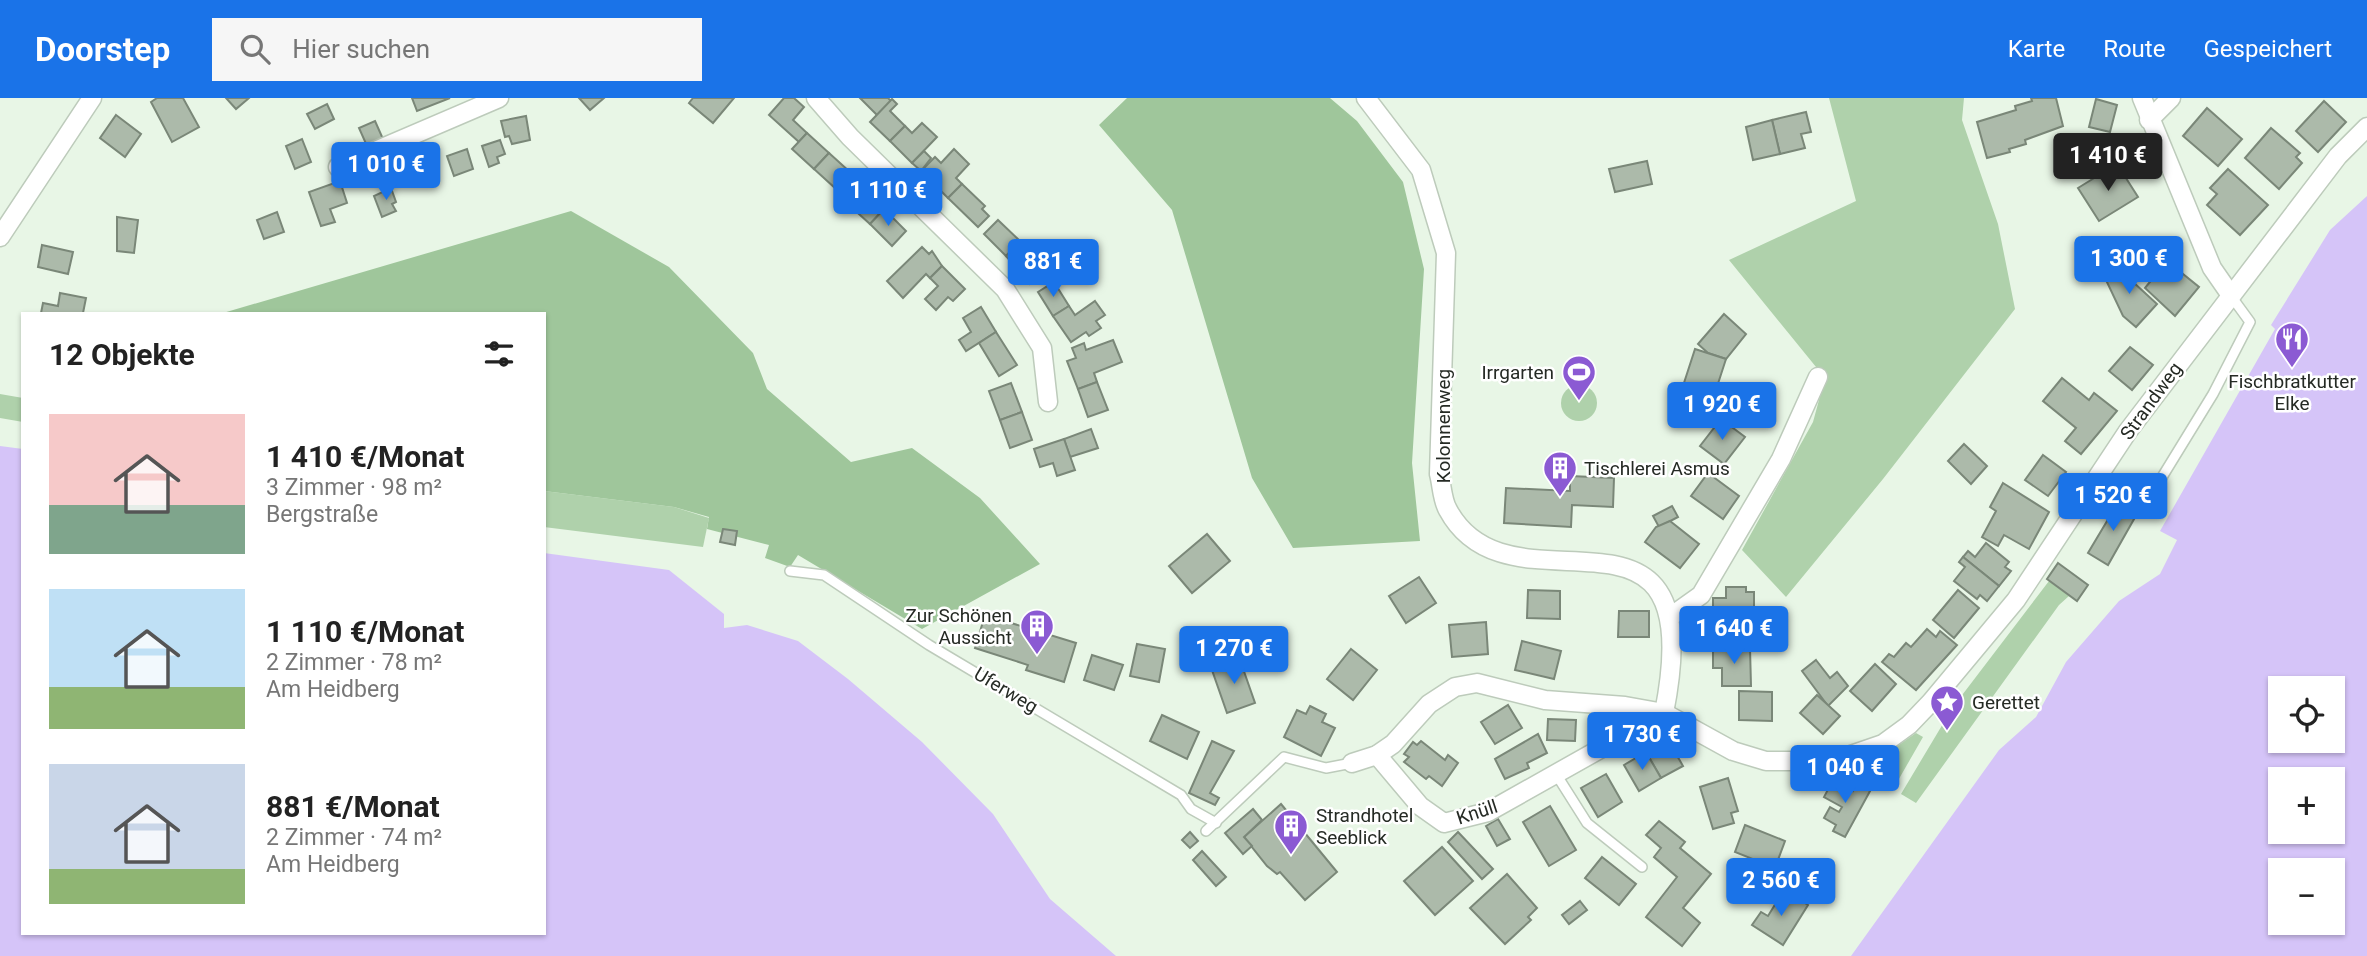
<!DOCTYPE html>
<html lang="de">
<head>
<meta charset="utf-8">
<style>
  :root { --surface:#fff; --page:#f6f6f6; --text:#222; --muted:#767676; --accent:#1a73e8 }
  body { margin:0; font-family:Roboto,sans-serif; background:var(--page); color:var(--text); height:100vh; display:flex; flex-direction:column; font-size:26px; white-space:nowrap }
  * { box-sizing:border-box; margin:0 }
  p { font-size:23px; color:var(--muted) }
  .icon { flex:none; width:38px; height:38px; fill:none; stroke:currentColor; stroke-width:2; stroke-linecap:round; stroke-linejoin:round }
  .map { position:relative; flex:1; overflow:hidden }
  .panel { position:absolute; left:21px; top:214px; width:525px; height:623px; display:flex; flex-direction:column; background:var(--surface); border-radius:0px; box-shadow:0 2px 5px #0004 }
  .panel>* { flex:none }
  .tools { position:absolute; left:2268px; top:578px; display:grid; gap:14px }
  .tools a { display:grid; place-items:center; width:77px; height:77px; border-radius:0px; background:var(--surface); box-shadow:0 2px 5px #0004; font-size:35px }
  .price { position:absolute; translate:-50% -60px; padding:0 16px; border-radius:7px; background:var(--accent); color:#fff; font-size:23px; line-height:46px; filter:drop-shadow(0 2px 4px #0008) }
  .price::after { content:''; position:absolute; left:50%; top:42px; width:21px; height:16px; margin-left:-10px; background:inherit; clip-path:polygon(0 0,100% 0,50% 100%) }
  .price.active { background:#222; color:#fff }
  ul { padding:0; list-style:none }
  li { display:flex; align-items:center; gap:21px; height:175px; padding:0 28px }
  li span { display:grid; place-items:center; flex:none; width:196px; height:140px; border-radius:0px; color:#555 }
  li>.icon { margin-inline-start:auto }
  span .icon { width:84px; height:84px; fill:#fffc; stroke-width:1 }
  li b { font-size:30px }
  h2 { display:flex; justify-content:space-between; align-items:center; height:84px; padding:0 28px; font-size:30px }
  header { display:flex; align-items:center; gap:42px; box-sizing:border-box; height:98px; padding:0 35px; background:var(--accent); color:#fff }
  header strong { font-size:33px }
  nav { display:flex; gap:38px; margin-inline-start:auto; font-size:24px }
  .search { width:490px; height:63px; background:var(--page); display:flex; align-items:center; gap:18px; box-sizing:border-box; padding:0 24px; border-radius:0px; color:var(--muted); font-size:26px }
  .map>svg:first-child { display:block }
  .green { fill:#afd1ab }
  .forest { fill:#9fc69b }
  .water { fill:#d5c4f8; fill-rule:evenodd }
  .building { fill:#acbaaa; stroke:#7a8778; stroke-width:2 }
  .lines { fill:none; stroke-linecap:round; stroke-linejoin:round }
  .service-casing { stroke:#bdcbbb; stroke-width:12 }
  .minor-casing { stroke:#bdcbbb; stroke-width:21 }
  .service { stroke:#fff; stroke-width:9 }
  .minor { stroke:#fff; stroke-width:18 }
  .labels { text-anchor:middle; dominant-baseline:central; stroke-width:5; stroke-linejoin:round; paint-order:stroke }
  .poi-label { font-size:19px; fill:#252a24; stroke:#fff; text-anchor:start }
  .street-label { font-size:19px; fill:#252a24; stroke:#fff }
</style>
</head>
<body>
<header>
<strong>Doorstep</strong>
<div class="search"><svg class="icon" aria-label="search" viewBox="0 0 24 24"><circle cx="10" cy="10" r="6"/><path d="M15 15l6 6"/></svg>Hier suchen</div>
<nav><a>Karte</a><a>Route</a><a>Gespeichert</a></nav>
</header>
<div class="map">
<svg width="2367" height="858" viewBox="0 0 2367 858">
  <rect width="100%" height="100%" fill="#e8f6e6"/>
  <g class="green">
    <path d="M1829,0H1964L1962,22L1998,126L2015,211L1883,381L1786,499L1742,452L1813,324L1825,280L1729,162L1856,103Z"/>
    <circle cx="1579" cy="305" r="18"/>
    <path d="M0,296L23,300V324L0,320Z"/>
    <path d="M544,393L674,409L709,420L703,449L544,429Z"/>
    <path d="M2049,483L2069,498L2059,507L1916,705L1901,696L1953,609Z"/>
    <path d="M1916,635L1923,639L1892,693L1847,672L1890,653Z"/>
  </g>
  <g class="forest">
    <path d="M1127,0H1330L1357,23L1403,84L1424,171L1412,365L1420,443L1293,450L1252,380L1172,112L1099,27Z"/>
    <path d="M571,113L669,169L753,255L767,291L851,364L912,350L980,400L1040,466L922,531L798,457L790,469L765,460L769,447L707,431L709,419L674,409L544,393V215H223Z"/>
  </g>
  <g class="water">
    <path d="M2367,98V858H1851L1999,652L2036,619L2066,564L2119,503L2160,476L2177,442L2160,433L2275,231L2271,227L2330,132ZM2280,590H2333V642H2280ZM2280,681H2333V733H2280ZM2280,772H2333V824H2280Z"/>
    <path d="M0,348L23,351V835H544V455L669,472L724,516V530L747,527L798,543L848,581L922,644L993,716L1050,801L1116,858H0Z"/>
  </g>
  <g class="building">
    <path d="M157,0H183L199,29L172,44L151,4Z"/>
    <path d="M226,0H249L236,11Z"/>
    <path d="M412,0H450L417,13Z"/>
    <path d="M579,0H604L590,12Z"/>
    <path d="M693,0H734L713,25L689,5Z"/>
    <path d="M784,0H794L804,9L793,22L807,35L799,44L769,17Z"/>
    <path d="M860,0H888L891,3L877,17Z"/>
    <path d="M2031,0H2056L2063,28L2025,42L2026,46L2009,51L2010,54L1987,60L1977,24L2016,12L2015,8L2032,3Z"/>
    <path d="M892,1L897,6L890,13L905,28L890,43L870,24Z"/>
    <path d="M2096,1L2117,7L2110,34L2089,29Z"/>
    <path d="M2324,3L2346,24L2318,54L2296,33Z"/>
    <path d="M327,6L334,21L315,31L307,16Z"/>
    <path d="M2207,10L2242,41L2218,68L2183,38Z"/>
    <path d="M1806,14L1811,34L1801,36L1805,50L1780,56L1772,22Z"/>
    <path d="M116,17L141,36L125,59L100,40Z"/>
    <path d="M526,18L530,42L512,46L509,38L505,39L501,23Z"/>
    <path d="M1772,22L1780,56L1753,62L1746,29Z"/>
    <path d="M375,23L383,41L367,48L359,30Z"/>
    <path d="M922,25L937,39L912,65L890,43L905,28L912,35Z"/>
    <path d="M2271,30L2300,55L2296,59L2302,65L2279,91L2245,60Z"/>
    <path d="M807,35L829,55L814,71L792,51Z"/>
    <path d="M302,41L311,64L295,71L286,48Z"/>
    <path d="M500,42L505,56L497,59L499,65L489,69L482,48Z"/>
    <path d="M467,51L473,71L454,78L447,58Z"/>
    <path d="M954,51L969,66L956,80L962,86L948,100L921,73L935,59L941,65Z"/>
    <path d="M924,53L931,60L921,73L912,65Z"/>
    <path d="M429,55L436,73L413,81L406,63Z"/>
    <path d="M829,55L850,74L835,90L814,71Z"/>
    <path d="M1647,63L1652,86L1615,94L1609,71Z"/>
    <path d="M2117,66L2138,99L2099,123L2078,90Z"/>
    <path d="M2228,71L2268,107L2240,137L2207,107L2217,96L2210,90Z"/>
    <path d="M340,83L347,105L330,111L335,124L321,128L309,94Z"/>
    <path d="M962,86L985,108L982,111L989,118L978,129L948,100Z"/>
    <path d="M391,90L396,104L392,106L396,113L382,119L374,98Z"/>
    <path d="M864,92L884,111L870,126L849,107Z"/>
    <path d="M884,111L906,133L892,148L870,126Z"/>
    <path d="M277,114L284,134L264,141L257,122Z"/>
    <path d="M117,119L138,122L134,155L117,153Z"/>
    <path d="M998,122L1020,143L1006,158L984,136Z"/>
    <path d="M1020,144L1041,164L1036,172L1040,180L1030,186L1006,158Z"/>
    <path d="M42,147L73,154L68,176L38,169Z"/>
    <path d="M922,149L929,156L932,153L942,168L930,180L926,176L903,200L887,183Z"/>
    <path d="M2120,162L2132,183L2157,206L2136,229L2123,218L2106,182L2113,176L2110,170Z"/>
    <path d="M2167,163L2199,189L2175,218L2145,190Z"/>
    <path d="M942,168L965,191L953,203L948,199L936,212L925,201L938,188L930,180Z"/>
    <path d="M1054,184L1069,208L1053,218L1038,194Z"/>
    <path d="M60,195L86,200L83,215H41L43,205L58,208Z"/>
    <path d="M1095,203L1105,217L1096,223L1101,230L1089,238L1086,234L1071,244L1053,218L1069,208L1075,217Z"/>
    <path d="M981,209L996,234L966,253L959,242L971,234L963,220Z"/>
    <path d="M1724,216L1746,236L1726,261L1708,255L1698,246Z"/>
    <path d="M996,234L1017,267L999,278L979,245Z"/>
    <path d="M1113,242L1122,264L1094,275L1097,284L1078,291L1067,263L1076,260L1072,250L1084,245L1086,252Z"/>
    <path d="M2130,249L2153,267L2132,292L2109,273Z"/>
    <path d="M1695,251L1726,261L1713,301L1682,291Z"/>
    <path d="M2062,280L2089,302L2094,295L2117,313L2081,356L2065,343L2076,330L2043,303Z"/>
    <path d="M1097,284L1108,312L1088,319L1078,291Z"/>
    <path d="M1011,285L1022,314L1000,322L989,293Z"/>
    <path d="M1022,314L1032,342L1010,350L1000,322Z"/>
    <path d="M1721,321L1745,339L1724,366L1700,348Z"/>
    <path d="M1091,331L1098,350L1070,359L1064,341Z"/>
    <path d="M1064,341L1075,372L1057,378L1053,365L1040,369L1034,351Z"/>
    <path d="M1964,346L1987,368L1971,386L1948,363Z"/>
    <path d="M2043,357L2066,374L2048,398L2025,382Z"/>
    <path d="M1708,375L1739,398L1723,421L1691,398Z"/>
    <path d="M1570,378L1614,380L1613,409L1572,407L1571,429L1504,425L1506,390L1570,393Z"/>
    <path d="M2003,385L2049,414L2029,451L2004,437L1998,448L1982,439L1996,413L1990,409Z"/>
    <path d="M2119,403L2138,414L2108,467L2088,455Z"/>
    <path d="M1672,408L1678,419L1659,429L1653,418Z"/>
    <path d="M1670,423L1699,446L1680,470L1645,444L1656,429Z"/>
    <path d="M723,431L737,433L735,447L720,444Z"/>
    <path d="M1207,436L1230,463L1192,495L1169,468Z"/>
    <path d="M1986,445L2009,464L2005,469L2011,473L1999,488L1963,459L1968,453L1975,459Z"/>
    <path d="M1963,459L1999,488L1987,503L1980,497L1977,501L1954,483L1965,469L1959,464Z"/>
    <path d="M2058,465L2088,487L2077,503L2047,481Z"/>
    <path d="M1419,479L1436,505L1406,525L1389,498Z"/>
    <path d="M1726,489H1746V494H1754V534L1707,535V518H1713V500H1726Z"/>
    <path d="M1528,492L1560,493V521L1527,520Z"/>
    <path d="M1958,492L1979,510L1954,540L1933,522Z"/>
    <path d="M1619,513H1649V539H1618Z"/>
    <path d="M985,517L1076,545L1064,584L1026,572L1028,567L975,550Z"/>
    <path d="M1486,524L1488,556L1452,559L1449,527Z"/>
    <path d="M1927,531L1936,539L1940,533L1957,547L1916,592L1882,564L1889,556L1894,559L1906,545L1911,549Z"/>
    <path d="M1522,543L1561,553L1554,581L1515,572Z"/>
    <path d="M1137,546L1165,551L1159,584L1130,578Z"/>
    <path d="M1713,550H1750L1751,588H1722V570H1713Z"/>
    <path d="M1351,551L1377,572L1353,602L1327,581Z"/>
    <path d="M1092,557L1123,567L1114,592L1084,582Z"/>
    <path d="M1240,562L1255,605L1227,615L1212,572Z"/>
    <path d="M1816,562L1830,580L1837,574L1848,588L1828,608L1802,573Z"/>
    <path d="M1875,566L1896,586L1872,613L1850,593Z"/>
    <path d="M1739,593L1772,594V623L1739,622Z"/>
    <path d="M1817,597L1840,618L1823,636L1800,615Z"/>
    <path d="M1508,607L1522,630L1495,646L1481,624Z"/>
    <path d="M1310,608L1326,616L1322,624L1335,630L1321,658L1284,639L1297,612L1306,616Z"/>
    <path d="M1162,617L1199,634L1187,661L1150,643Z"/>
    <path d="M1548,621L1576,622L1575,643L1547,642Z"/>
    <path d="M1538,636L1547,655L1527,665L1529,670L1505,681L1495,661Z"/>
    <path d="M1668,642L1683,668L1661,680L1646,654Z"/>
    <path d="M1212,643L1234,653L1210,695L1219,700L1215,707L1189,695Z"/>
    <path d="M1421,643L1445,662L1448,657L1458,665L1442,688L1429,678L1426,681L1404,664L1409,659L1404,656L1413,644L1417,647Z"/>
    <path d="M1646,654L1661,680L1639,693L1624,667Z"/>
    <path d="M1606,676L1622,704L1598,719L1581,690Z"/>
    <path d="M1728,680L1738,713L1731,715L1734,725L1713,731L1700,689Z"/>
    <path d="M1833,682L1841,686L1842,682L1853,693L1858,686L1870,693L1845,739L1833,733L1836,727L1824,720L1830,709L1839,714L1842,709L1824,699Z"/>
    <path d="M1281,706L1337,774L1305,802L1280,774L1277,776L1267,768L1244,739Z"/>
    <path d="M1550,708L1576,752L1549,768L1523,724Z"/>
    <path d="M1253,711L1262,722L1244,739L1252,748L1243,756L1225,735Z"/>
    <path d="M1498,721L1510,741L1497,748L1486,728Z"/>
    <path d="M1659,723L1685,744L1680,750L1711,776L1683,810L1700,825L1682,848L1646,819L1677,779L1654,759L1661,750L1646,737Z"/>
    <path d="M1745,727L1785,743L1775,770L1735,754Z"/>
    <path d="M1190,734L1198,743L1190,750L1182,742Z"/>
    <path d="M1458,734L1493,771L1482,781L1448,744Z"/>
    <path d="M1442,749L1473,783L1435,817L1404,783Z"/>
    <path d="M1202,753L1226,779L1216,788L1193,762Z"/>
    <path d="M1602,759L1636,786L1619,807L1585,780Z"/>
    <path d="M1795,764L1808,771L1798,791L1785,784Z"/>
    <path d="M1507,776L1537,810L1528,819L1531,822L1505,846L1470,810Z"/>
    <path d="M1784,792L1808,807L1783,847L1752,827L1761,814L1768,818Z"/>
    <path d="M1580,803L1587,812L1569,826L1562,817Z"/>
  </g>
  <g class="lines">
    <g class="service-casing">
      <g id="service">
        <path d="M2095,380L2115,392L2148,402L2213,296L2250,224L2231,198"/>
        <path d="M790,473L824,477L929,547L1181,697L1191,711L1216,725"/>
        <path d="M1556,676L1587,725L1642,769"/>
        <path d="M1206,733L1284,659L1326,670L1352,665"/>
      </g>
    </g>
    <g class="minor-casing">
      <g id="minor">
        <path d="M816,0L850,39L1005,191L1042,250L1048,304"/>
        <path d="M1366,0L1421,72L1446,155L1439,376C1442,387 1442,402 1448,412C1511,529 1713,368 1664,615"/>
        <path d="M2142,0L2212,170L2230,196"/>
        <path d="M2149,22L2171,0"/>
        <path d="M338,69L499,0"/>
        <path d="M0,139L92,0"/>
        <path d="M1670,519L1701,497L1781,361L1818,279"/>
        <path d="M1377,657L1420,708L1444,725L1488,714L1664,615"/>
        <path d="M1352,665L1377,657L1393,646L1429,606L1455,589L1477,585L1545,602L1625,608L1664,615L1733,653L1766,663H1810L1848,658L1883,646L1909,627L1931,604L2016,502L2128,333L2338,58L2367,29"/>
      </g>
    </g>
    <use href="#service" class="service"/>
    <use href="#minor" class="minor"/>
  </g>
  <defs>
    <g id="restaurant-pin" transform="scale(1.75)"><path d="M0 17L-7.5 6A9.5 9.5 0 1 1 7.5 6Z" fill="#8b5ad3" stroke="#fff"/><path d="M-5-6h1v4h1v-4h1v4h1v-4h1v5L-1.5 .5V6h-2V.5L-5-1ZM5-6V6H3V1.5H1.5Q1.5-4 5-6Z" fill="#fff"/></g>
    <g id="stadium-pin" transform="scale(1.75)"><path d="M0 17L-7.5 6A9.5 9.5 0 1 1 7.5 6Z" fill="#8b5ad3" stroke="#fff"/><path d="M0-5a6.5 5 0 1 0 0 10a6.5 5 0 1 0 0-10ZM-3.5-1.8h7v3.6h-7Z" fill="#fff"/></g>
    <g id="building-pin" transform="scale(1.75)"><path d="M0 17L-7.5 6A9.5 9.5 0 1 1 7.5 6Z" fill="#8b5ad3" stroke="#fff"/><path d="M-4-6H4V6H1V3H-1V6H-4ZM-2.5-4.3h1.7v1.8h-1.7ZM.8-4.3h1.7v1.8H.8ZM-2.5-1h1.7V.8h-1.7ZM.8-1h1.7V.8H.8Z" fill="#fff"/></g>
    <g id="sight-pin" transform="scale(1.75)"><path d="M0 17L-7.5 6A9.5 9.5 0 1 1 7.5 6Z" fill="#8b5ad3" stroke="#fff"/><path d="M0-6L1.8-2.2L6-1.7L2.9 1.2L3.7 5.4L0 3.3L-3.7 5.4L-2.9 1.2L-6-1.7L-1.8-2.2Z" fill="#fff"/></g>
  </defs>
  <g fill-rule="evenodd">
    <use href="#restaurant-pin" x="2292" y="241"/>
    <use href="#stadium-pin" x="1579" y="274"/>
    <use href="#building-pin" x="1560" y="370"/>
    <use href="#building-pin" x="1037" y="528"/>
    <use href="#sight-pin" x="1947" y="604"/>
    <use href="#building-pin" x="1291" y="728"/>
  </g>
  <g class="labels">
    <g class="poi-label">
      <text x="1554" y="274" text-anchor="end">Irrgarten</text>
      <text x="2292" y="283" text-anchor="middle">Fischbratkutter<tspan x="2292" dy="22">Elke</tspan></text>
      <text x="1584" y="370">Tischlerei Asmus</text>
      <text x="1012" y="517" text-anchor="end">Zur Schönen<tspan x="1012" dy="22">Aussicht</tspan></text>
      <text x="1972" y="604">Gerettet</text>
      <text x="1316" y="717">Strandhotel<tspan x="1316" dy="22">Seeblick</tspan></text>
    </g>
    <g class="street-label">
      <text transform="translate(2151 303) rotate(-54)">Strandweg</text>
      <text transform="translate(1443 328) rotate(-90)">Kolonnenweg</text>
      <text transform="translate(1006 592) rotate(31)">Uferweg</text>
      <text transform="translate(1477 714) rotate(-18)">Knüll</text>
    </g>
  </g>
</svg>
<div class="tools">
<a><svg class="icon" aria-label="locate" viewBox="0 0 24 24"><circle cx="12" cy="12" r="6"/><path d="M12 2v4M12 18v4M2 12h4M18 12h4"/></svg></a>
<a>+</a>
<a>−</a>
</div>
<b class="price active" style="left:2108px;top:95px">1 410 €</b>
<b class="price" style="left:386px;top:104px">1 010 €</b>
<b class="price" style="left:888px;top:130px">1 110 €</b>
<b class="price" style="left:2129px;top:198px">1 300 €</b>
<b class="price" style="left:1053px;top:201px">881 €</b>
<b class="price" style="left:1722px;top:344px">1 920 €</b>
<b class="price" style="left:2113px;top:435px">1 520 €</b>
<b class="price" style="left:1734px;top:568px">1 640 €</b>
<b class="price" style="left:1234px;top:588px">1 270 €</b>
<b class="price" style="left:1642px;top:674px">1 730 €</b>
<b class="price" style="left:1845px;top:707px">1 040 €</b>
<b class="price" style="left:1781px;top:820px">2 560 €</b>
<section class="panel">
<h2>12 Objekte<svg class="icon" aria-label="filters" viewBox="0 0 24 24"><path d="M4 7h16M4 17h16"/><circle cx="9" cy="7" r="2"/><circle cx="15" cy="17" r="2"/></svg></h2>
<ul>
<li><span style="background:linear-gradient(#f6c9c9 65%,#7fa58c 0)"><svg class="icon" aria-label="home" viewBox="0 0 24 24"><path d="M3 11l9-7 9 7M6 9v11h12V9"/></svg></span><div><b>1 410 €/Monat</b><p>3 Zimmer · 98 m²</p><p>Bergstraße</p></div></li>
<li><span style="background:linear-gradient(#bfe0f5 70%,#8fb573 0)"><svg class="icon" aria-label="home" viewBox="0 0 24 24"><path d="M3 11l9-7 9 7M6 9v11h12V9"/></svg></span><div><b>1 110 €/Monat</b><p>2 Zimmer · 78 m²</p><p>Am Heidberg</p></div></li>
<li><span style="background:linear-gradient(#c9d6e8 75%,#8fb573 0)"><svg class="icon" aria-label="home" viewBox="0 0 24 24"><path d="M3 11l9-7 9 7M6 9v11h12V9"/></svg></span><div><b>881 €/Monat</b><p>2 Zimmer · 74 m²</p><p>Am Heidberg</p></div></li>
</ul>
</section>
</div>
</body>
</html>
